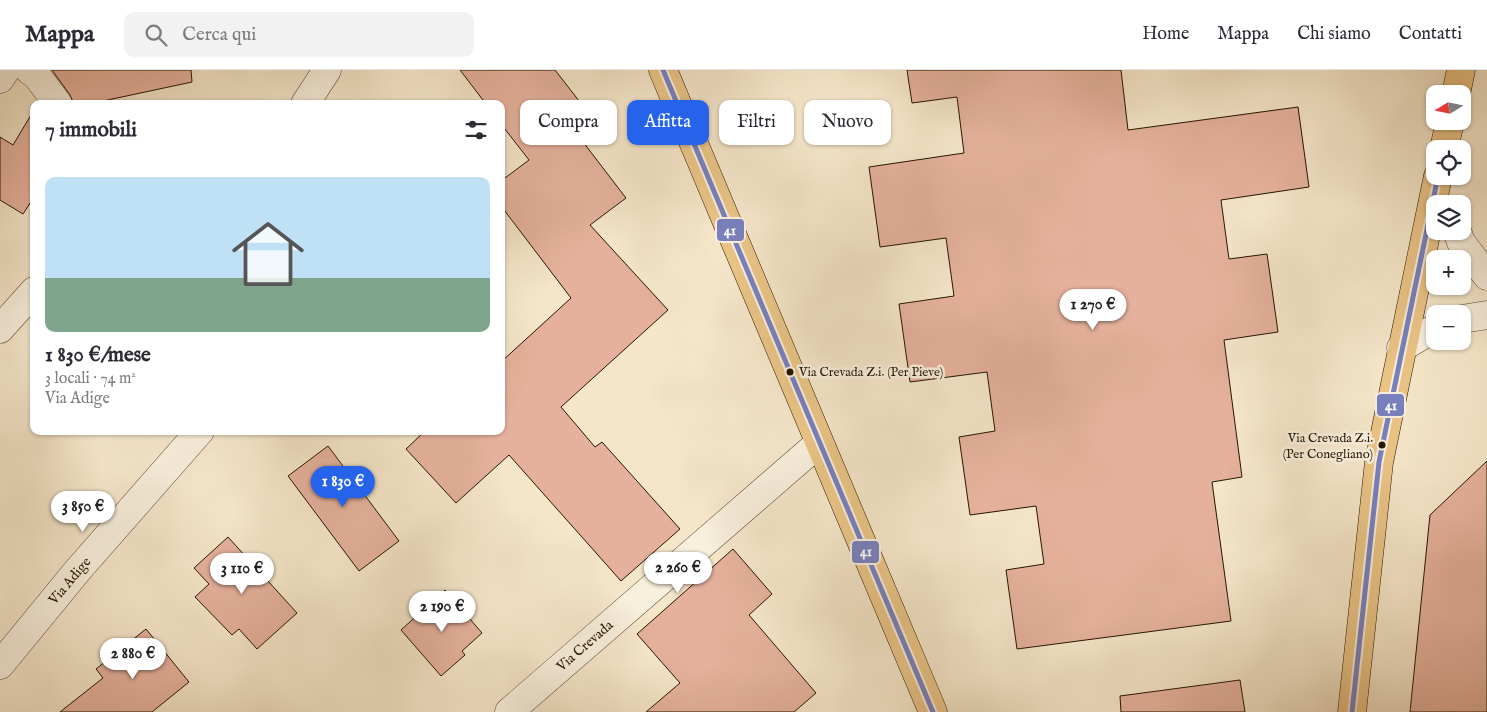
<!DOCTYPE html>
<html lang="it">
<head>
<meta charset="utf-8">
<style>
  :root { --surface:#fff; --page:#f2f2f3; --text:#2b2b33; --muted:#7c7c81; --line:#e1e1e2; --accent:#2563eb }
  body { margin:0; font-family:"IM FELL English",serif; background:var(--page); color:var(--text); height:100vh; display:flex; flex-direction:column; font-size:19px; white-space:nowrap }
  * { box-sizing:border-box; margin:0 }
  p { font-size:16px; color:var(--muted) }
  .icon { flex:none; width:28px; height:28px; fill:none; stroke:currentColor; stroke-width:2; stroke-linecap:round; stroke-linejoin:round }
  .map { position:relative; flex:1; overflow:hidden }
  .sheet { position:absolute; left:30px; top:30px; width:475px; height:335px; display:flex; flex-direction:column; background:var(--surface); border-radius:10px; box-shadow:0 1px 4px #0004 }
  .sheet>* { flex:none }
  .hud { position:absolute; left:520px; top:30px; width:475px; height:45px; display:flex; gap:10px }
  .needle { width:32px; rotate:260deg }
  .tools { position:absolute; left:1426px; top:15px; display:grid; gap:10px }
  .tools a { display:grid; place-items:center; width:45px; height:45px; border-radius:10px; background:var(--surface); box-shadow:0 1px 4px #0004; font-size:25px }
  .price { position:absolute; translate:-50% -42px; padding:0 11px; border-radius:18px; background:#fff; color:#222; font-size:16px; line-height:32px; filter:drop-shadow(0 1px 2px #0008) }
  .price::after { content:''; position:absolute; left:50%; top:30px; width:15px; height:11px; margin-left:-8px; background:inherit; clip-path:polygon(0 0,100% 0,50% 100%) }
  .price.on { background:var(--accent); color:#fff }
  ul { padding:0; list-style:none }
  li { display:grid; align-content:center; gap:10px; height:265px; padding:0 15px }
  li+li { border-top:1px solid var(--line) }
  li span { display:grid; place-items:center; height:155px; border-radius:10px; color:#555 }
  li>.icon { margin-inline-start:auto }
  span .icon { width:90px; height:90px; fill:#fffc; stroke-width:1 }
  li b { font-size:21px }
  h2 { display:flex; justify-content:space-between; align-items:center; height:60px; padding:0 15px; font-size:21px }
  .chip { padding:0 18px; border-radius:10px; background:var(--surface); box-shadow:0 1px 4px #0004; font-size:18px; line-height:45px }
  .chip.on { background:var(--accent); color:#fff }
  header { display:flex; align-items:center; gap:30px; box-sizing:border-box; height:70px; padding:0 25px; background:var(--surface); border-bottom:1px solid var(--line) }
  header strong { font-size:24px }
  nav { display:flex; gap:28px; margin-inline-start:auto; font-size:18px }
  .search { width:350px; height:45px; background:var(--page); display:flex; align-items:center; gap:12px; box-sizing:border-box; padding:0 18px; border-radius:10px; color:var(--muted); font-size:19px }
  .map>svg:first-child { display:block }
  .building { fill:#e5b19c; stroke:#251502 }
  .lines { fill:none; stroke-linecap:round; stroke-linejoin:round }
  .minor-casing { stroke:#594934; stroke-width:29 }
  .primary-casing { stroke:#251502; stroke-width:29 }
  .minor { stroke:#f8efdd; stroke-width:28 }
  .primary { stroke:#eac385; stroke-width:28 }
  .bus-1-casing { stroke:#f8efdd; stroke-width:9 }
  .bus-1 { stroke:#7880be; stroke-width:5 }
  .bus-dot { fill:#251502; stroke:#f8efdd; stroke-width:2 }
  .labels { text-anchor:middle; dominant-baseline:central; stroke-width:5; stroke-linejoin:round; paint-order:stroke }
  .bus-label { font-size:13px; fill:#251502; stroke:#f8efdd; text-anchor:start }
  .street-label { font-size:14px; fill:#251502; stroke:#f8efdd }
  .line-badge { stroke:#f8efdd; stroke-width:2 }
  .badge-label { font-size:14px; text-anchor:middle; font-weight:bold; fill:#fff }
</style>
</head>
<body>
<header>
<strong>Mappa</strong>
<div class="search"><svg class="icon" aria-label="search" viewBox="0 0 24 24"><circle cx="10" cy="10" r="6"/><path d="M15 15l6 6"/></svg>Cerca qui</div>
<nav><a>Home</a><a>Mappa</a><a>Chi siamo</a><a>Contatti</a></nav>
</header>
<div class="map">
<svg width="1487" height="642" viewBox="0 0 1487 642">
  <rect width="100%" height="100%" fill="#f5e6ca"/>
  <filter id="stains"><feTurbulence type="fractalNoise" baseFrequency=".004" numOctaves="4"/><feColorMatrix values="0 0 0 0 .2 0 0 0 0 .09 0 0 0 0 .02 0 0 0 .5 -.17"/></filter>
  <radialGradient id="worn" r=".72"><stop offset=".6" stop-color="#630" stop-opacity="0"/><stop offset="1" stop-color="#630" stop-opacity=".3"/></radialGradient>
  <g class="building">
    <path d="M52,0H191L192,12L89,34H74L70,25Z"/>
    <path d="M460,0H555L597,54L580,68L626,128L590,155L668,240L561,337L595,377L602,372L680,459L621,511L509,385L456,433L406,379L425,361H501V292L571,228L501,136V111L529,90L501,54V34H486Z"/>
    <path d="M907,0H1121L1128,60L1298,37L1309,117L1221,130L1229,189L1267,184L1278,262L1224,270L1242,407L1212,412L1231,551L1017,579L1006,500L1044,494L1036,436L970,445L959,367L995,361L987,302L910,312L899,234L954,226L946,168L880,177L869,97L964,83L957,27L912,33Z"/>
    <path d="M34,40V127L23,144L0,130V67L13,75Z"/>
    <path d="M328,376L399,471L359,501L288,406Z"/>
    <path d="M1487,391V642H1410L1430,445Z"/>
    <path d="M228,467L297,543L257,579L239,559L232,565L195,527L209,514L194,498Z"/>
    <path d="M733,479L772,524L749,545L816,623L794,642H646L680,613L637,564Z"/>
    <path d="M445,520L482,563L462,581L465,585L441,606L401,560Z"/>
    <path d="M146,559L189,612L152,642H60L103,608L96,599Z"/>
    <path d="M1240,610L1245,642H1121L1120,626Z"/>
  </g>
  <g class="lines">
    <g class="minor-casing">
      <g id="minor">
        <path d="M29,0L37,6L58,34"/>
        <path d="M0,9L6,0"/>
        <path d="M305,34L327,0"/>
        <path d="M1457,161L1461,172L1487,206"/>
        <path d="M1462,249L1487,245"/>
        <path d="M0,259L34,221"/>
        <path d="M1401,278L1435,258"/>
        <path d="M0,595L78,500L200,361"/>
        <path d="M509,642L819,373"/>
      </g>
    </g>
    <g class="primary-casing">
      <g id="primary">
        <path d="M663,0L933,642"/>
        <path d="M1456,24L1461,0"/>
        <path d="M1444,79L1450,51"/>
        <path d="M1352,642L1379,392L1438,106"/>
      </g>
    </g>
    <use href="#minor" class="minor"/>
    <use href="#primary" class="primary"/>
    <g class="bus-1-casing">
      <g id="bus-1">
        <path d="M663,0L933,642"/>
        <path d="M1352,642L1379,392L1438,106"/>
      </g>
    </g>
    <use href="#bus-1" class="bus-1"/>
  </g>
  <g class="bus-dot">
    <circle cx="790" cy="302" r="4.5"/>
    <circle cx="1382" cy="375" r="4.5"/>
  </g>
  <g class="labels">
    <g class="bus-label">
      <text x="799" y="302">Via Crevada Z.i. (Per Pieve)</text>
      <text x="1373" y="368" text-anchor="end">Via Crevada Z.i.<tspan x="1373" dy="16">(Per Conegliano)</tspan></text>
    </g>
    <g class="street-label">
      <text transform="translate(70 511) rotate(-50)">Via Adige</text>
      <text transform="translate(585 576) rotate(-41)">Via Crevada</text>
    </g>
  </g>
  <g class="line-badge">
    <rect x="716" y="148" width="29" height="24" rx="5" fill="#7880be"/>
    <rect x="1376" y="323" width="29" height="24" rx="5" fill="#7880be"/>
    <rect x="851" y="470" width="29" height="24" rx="5" fill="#7880be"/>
  </g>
  <g class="badge-label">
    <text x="730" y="165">41</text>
    <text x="1391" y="340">41</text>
    <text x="866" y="486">41</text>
  </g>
  <rect width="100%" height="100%" filter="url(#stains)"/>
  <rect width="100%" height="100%" fill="url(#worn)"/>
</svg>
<div class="tools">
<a><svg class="needle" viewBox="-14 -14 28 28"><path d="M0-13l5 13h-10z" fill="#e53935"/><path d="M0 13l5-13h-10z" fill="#7c7c81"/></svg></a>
<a><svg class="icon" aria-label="locate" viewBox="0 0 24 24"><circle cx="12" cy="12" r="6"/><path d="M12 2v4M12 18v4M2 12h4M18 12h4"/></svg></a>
<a><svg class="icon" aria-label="layers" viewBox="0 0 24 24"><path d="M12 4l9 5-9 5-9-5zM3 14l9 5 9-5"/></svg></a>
<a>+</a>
<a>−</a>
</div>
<b class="price" style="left:1093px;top:261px">1 270 €</b>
<b class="price on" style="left:343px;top:438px">1 830 €</b>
<b class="price" style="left:83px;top:463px">3 850 €</b>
<b class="price" style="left:678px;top:524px">2 260 €</b>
<b class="price" style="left:242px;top:525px">3 110 €</b>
<b class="price" style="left:442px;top:563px">2 190 €</b>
<b class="price" style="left:133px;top:610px">2 880 €</b>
<div class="hud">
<a class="chip">Compra</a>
<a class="chip on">Affitta</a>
<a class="chip">Filtri</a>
<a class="chip">Nuovo</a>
</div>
<section class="sheet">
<h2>7 immobili<svg class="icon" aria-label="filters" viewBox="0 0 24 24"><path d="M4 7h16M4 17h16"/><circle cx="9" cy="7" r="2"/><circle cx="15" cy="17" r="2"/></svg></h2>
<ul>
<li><span style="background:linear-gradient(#bfe0f5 65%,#7fa58c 0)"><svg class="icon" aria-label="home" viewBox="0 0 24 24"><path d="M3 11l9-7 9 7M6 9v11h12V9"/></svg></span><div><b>1 830 €/mese</b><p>3 locali · 74 m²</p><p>Via Adige</p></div></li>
</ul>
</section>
</div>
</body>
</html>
